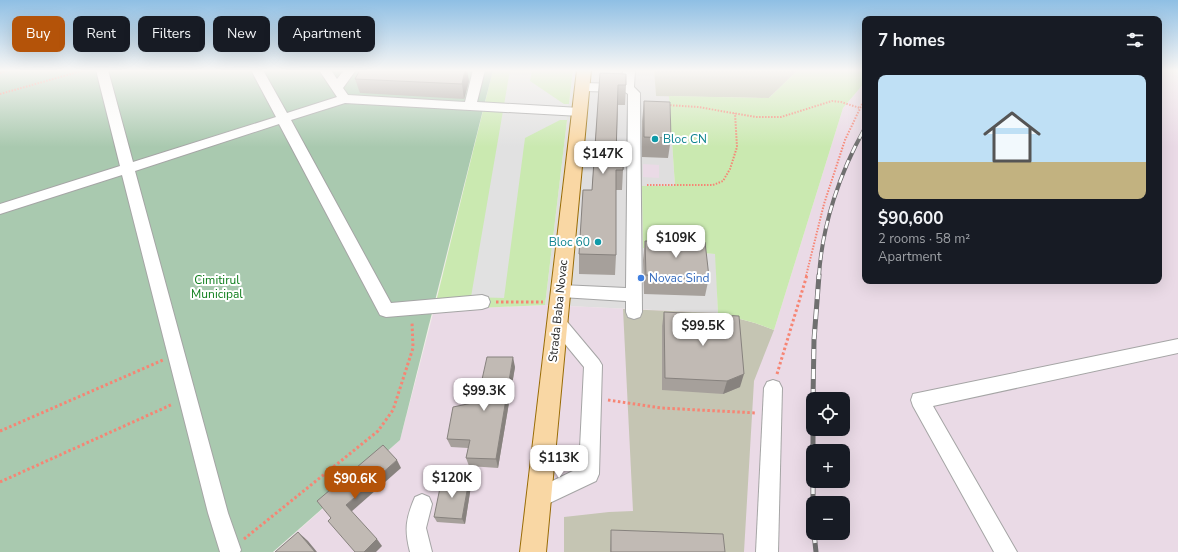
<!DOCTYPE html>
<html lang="en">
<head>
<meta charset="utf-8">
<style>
  :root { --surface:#171b24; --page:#20242c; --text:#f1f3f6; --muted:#9ea1a6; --accent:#b45309 }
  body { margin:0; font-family:"Nunito Sans",sans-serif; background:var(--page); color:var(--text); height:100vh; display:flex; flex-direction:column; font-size:15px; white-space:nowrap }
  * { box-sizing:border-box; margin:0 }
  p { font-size:13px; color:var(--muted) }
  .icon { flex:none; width:22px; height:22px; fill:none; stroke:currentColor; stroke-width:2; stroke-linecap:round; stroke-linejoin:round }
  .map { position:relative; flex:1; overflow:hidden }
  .drawer { position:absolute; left:862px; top:16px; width:300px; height:268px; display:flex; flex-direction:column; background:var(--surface); border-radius:8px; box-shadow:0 4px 16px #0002 }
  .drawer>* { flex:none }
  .top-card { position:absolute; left:12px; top:16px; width:380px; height:36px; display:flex; gap:8px }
  .controls { position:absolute; left:806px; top:392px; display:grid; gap:8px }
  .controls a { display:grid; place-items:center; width:44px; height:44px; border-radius:8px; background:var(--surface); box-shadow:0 4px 16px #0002; font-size:20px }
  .price { position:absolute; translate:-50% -34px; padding:0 9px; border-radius:8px; background:#fff; color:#222; font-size:13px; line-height:26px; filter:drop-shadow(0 1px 2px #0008) }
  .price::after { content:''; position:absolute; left:50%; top:24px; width:12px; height:9px; margin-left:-6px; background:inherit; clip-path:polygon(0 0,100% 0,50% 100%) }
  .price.selected { background:var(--accent); color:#fff }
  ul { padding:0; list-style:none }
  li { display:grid; align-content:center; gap:8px; height:212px; padding:0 16px }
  li span { display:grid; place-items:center; height:124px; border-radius:8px; color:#555 }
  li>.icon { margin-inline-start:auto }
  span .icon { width:72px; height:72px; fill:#fffc; stroke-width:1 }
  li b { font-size:17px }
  h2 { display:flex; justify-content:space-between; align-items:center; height:48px; padding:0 16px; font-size:17px }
  .chip { padding:0 14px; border-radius:8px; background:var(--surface); box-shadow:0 4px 16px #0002; font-size:14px; line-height:36px }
  .chip.selected { background:var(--accent); color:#fff }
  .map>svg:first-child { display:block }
  .residential { fill:#dfdede }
  .industrial { fill:#eadae6; fill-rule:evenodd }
  .construction { fill:#c5c5b3 }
  .grass { fill:#cae9b0 }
  .cemetery { fill:#a9c9af }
  .parking { fill:#e1e1e1 }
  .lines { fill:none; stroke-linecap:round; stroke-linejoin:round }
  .minor-casing { stroke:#a5a5a5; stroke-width:2 }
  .major-casing { stroke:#996c05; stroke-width:2 }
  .path-far1 { stroke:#f68574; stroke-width:2; stroke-dasharray:1.5 1.5; stroke-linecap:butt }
  .path { stroke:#f68574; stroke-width:3; stroke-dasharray:2.5 2.5; stroke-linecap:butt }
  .minor { fill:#fff; fill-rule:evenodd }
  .major { fill:#f9d7a4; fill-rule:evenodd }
  .rail-far1-casing { stroke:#6f6f6f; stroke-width:4 }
  .rail-casing { stroke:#6f6f6f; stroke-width:5 }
  .rail-far1 { stroke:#fff; stroke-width:2.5; stroke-dasharray:8; stroke-linecap:butt }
  .rail { stroke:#fff; stroke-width:3.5; stroke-dasharray:10; stroke-linecap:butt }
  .wall { fill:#a6a09b }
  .shaded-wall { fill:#87827e }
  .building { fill:#c1bab4; stroke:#87827e }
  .culture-dot { fill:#0f9aa8; stroke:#fff; stroke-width:1.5 }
  .shop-dot { fill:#3f7fe0; stroke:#fff; stroke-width:1.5 }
  .labels { text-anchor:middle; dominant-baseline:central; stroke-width:4; stroke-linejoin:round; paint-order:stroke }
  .culture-label { font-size:12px; fill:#0d838f; stroke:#fff; text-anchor:start }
  .shop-label { font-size:12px; fill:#366cbe; stroke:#fff; text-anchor:start }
  .park-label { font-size:12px; fill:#0f7e1c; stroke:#fff }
  .street-label { font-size:12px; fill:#212121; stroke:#fff }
</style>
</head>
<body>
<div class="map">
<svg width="1178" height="552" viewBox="0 0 1178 552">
  <rect width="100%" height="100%" fill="#f1eee8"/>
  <path class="residential" d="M573,70H654L656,96H669L675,186L643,248L716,254L718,313L545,305Z"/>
  <g class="industrial">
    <path d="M1159,70H1178V552H274L400,440L434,310L545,305L718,313L774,330L843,108L865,82V281H1159ZM813,399H843V429H813ZM813,451H843V481H813ZM813,503H843V533H813Z"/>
    <path d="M643,164L659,165V178L643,177Z"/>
  </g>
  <g class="construction">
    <path d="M654,70H798L769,98L656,96Z"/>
    <path d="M623,309L718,313L755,323L774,330L754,381L744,552H564V517L609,512L633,511Z"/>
  </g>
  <g class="grass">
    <path d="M493,70H573L545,305L434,310Z"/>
    <path d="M798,70H865V82L843,108L774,330L755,323L718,313L715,254L643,248L642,186H675L669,96L769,98Z"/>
  </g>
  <path class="cemetery" d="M0,70H493L400,440L273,552H0Z"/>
  <path class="parking" d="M510,70H532L530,81L564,104H569L567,120H560L525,138L504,298L471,297Z"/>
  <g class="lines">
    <g class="minor-casing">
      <g id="minor">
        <path d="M96,70H108L133,162L276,117L251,70H263L287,113L337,97L319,70H331L337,79L344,70H356L343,88L348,95L465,102L473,70H485L477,102L580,108L585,109L586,112L585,115L580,116L345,103L291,120L391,303L482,295L488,297L490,302L488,307L482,309L386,317L380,315L279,124L135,171L228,513L241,550L240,552H220L208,513L122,175L0,214V204L120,166Z"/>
        <path d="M623,70H635L634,87L640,93L642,312L640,317L634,319L628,317L626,312V301L561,297L555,296L553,291L555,286L561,285L626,288L628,94L625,92L583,91L579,90L577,87L579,84L583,83L622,84Z"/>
        <path d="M557,315L563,317L599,360L602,365L599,474L596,481L539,508L532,505L529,498L532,491L579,468L584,367L551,327L549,322L551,317Z"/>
        <path d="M1178,339V353L933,406L1017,552H994L913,406L911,400L913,394Z"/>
        <path d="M773,380L779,382L782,388L778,552H756L764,388L767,382Z"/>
        <path d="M422,494L429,497L432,504L426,528L432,552H410C404,529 406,518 415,497Z"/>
      </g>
    </g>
    <g class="major-casing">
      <path id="major" d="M577,70H591L546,552H520Z"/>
    </g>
    <g class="path-far1">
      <path d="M0,73L10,70"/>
      <path d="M0,94L85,70"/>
      <path d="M667,105L698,107L756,117H781L832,101L841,102L860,108"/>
      <path d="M647,185H713L723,181L730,169L737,147L735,113"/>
      <path d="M806,276L824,204L845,140L865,98"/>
    </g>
    <g class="path">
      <path d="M496,302H543"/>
      <path d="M777,374L807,275"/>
      <path d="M608,400L661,408L757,413"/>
      <path d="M0,431L163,360"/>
      <path d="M0,482L173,404"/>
      <path d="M244,539L378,431L393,410L413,348L412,322"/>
    </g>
    <use href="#minor" class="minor"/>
    <use href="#major" class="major"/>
    <g class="rail-far1-casing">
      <path id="rail-far1" d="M819,276C822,225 840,172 865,128"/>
    </g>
    <g class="rail-casing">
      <g id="rail">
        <path d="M813,399L814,340L819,275"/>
        <path d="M813,404V517"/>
        <path d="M814,533L816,552"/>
      </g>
    </g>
    <use href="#rail-far1" class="rail-far1"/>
    <use href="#rail" class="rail"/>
  </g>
  <g class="wall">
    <path d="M360,70H467L469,81L464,99L360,93L355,79Z"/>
    <path d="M600,73L626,85L625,105H618L616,157L623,170L622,190H616V255L615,275L579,274V254L592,190Z"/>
    <path d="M644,101L671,138L668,158L642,157V121Z"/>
    <path d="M645,241L709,277L705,296L644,294L643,260Z"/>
    <path d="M664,312L740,387L723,394L662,390V326Z"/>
    <path d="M515,367L498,468L469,466L466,458L468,448L451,447L447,439L477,402Z"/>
    <path d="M469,480L471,486L465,524L437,522L434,517Z"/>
    <path d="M611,530L725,552H610Z"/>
  </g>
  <g class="shaded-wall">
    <path d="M465,70H467L469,81L464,99L462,84Z"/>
    <path d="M513,357L515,367L498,468L496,459Z"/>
    <path d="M744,374L740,387L723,394L727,381Z"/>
    <path d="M397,460L401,468L351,512L346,505Z"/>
    <path d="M469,480L471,486L465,524L462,519Z"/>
    <path d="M298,532L308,541L317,552H315Z"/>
    <path d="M377,539L382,546L376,552H364Z"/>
  </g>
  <g class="building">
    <path d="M360,70H465L462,84L355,79Z"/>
    <path d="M600,73L626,74V85H618L616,157H624L623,170H616V255L579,254L583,190H592Z"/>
    <path d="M644,101L670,102L671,138L644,137Z"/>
    <path d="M645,241L705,242L709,277L646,275Z"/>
    <path d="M664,312L739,316L744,374L727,381L665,378Z"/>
    <path d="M487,357H513L496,459L466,458L470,440L447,439L453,407L477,402Z"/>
    <path d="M383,445L397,460L346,505L377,539L364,552H355L328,521L331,518L317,501Z"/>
    <path d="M442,478L469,480L462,519L434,517Z"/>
    <path d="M611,530L723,534L725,552H611Z"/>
    <path d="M298,532L315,552H275Z"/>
  </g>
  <linearGradient id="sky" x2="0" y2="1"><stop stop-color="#8fbfe4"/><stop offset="0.48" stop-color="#f9f7f5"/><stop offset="1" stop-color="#f9f7f5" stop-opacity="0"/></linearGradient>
  <rect width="1178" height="147" fill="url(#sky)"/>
  <g class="culture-dot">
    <circle cx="655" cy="139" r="4"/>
    <circle cx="598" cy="242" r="4"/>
  </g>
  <circle class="shop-dot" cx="641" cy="278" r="4"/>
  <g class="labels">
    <g class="culture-label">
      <text x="663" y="139">Bloc CN</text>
      <text x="590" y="242" text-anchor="end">Bloc 60</text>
    </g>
    <g class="shop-label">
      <text x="649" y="278">Novac Sind</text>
    </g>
    <g class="park-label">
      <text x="217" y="280">Cimitirul<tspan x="217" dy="14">Municipal</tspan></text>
    </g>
    <g class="street-label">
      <text transform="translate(558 311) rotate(-84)">Strada Baba Novac</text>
    </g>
  </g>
</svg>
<div class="controls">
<a><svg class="icon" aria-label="locate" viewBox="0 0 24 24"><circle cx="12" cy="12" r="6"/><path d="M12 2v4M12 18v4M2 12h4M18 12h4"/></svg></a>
<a>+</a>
<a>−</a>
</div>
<b class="price" style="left:603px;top:175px">$147K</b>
<b class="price" style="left:676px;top:259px">$109K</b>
<b class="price" style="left:703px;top:347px">$99.5K</b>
<b class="price" style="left:484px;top:412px">$99.3K</b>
<b class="price" style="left:559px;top:479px">$113K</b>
<b class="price" style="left:452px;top:499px">$120K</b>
<b class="price selected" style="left:355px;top:500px">$90.6K</b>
<div class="top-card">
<a class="chip selected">Buy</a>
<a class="chip">Rent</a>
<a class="chip">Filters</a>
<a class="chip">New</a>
<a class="chip">Apartment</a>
</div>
<section class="drawer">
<h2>7 homes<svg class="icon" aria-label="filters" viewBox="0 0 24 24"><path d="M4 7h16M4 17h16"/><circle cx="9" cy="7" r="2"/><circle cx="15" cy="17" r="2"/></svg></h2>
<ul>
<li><span style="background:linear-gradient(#bfe0f5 70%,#c2b280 0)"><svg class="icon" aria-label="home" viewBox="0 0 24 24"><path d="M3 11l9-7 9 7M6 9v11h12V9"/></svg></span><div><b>$90,600</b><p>2 rooms · 58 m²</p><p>Apartment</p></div></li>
</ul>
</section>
</div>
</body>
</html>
